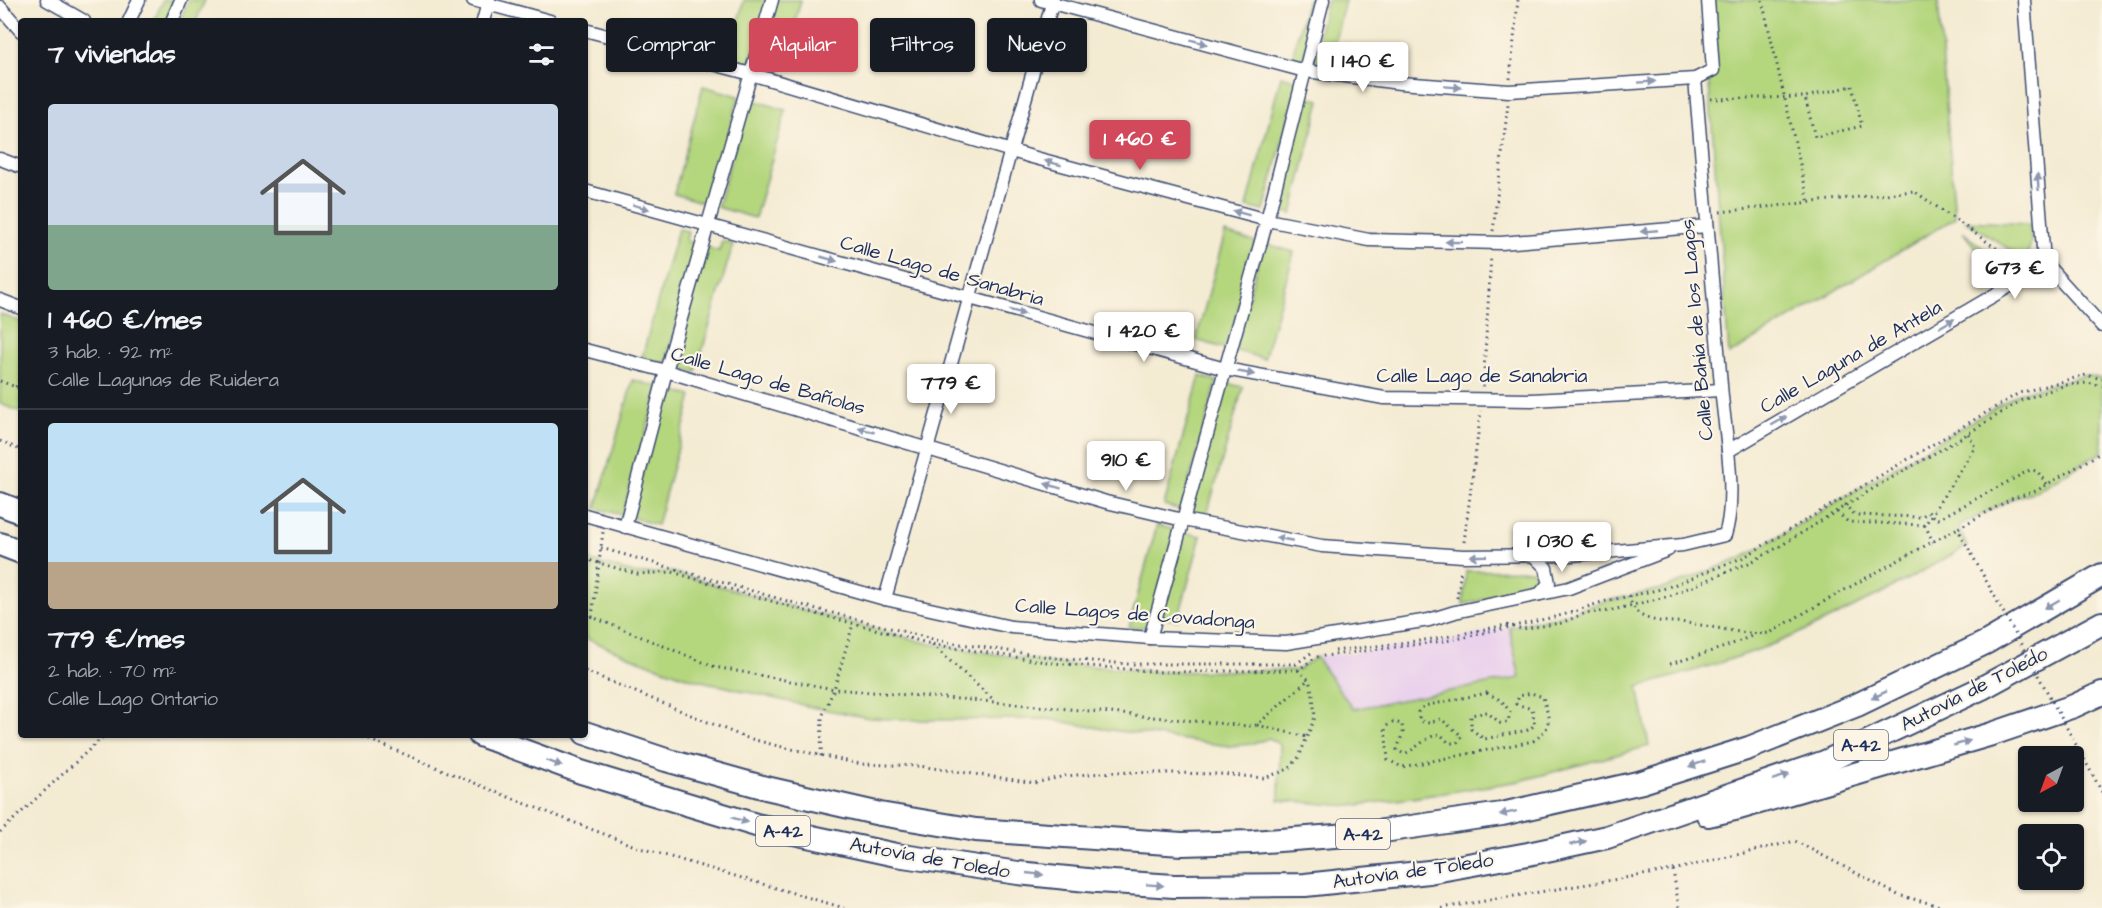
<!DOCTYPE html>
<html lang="es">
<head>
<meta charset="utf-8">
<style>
  :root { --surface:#171b24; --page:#20242c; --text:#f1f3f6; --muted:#9ea1a6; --line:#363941; --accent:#d1495b }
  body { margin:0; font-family:"Architects Daughter",sans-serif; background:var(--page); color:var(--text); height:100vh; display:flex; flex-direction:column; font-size:22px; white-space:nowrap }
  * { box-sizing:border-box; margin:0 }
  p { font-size:20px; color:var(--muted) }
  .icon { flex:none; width:33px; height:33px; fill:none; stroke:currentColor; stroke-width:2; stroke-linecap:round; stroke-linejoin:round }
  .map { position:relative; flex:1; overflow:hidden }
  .details { position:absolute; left:18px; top:18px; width:570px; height:720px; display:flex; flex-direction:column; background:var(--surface); border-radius:6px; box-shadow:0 2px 4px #0004 }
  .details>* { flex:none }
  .top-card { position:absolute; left:606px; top:18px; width:570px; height:54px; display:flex; gap:12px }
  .needle { width:39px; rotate:221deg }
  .tools { position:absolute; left:2018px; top:746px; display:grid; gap:12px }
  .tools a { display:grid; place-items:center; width:66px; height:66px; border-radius:6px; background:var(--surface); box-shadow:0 2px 4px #0004; font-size:30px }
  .price { position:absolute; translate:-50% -51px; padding:0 14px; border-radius:6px; background:#fff; color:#222; font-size:20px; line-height:39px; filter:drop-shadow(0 2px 3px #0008) }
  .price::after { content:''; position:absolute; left:50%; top:36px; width:18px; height:14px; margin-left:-9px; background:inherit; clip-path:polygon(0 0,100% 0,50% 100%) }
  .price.selected { background:var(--accent); color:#fff }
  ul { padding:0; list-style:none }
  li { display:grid; align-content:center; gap:12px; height:318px; padding:0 30px }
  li+li { border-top:2px solid var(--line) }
  li span { display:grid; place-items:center; height:186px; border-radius:6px; color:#555 }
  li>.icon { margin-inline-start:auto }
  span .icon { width:108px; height:108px; fill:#fffc; stroke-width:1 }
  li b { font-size:26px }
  h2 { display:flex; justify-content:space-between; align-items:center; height:72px; padding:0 30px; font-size:26px }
  .pill { padding:0 21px; border-radius:6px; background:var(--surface); box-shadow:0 2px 4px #0004; font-size:21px; line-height:54px }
  .pill.selected { background:var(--accent); color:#fff }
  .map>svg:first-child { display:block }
  .built { fill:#ead1ec }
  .green { fill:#b4d67d; stroke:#68826e; stroke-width:1.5 }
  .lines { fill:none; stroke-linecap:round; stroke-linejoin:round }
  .street-casing { stroke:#3c4b70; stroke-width:15 }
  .highway-casing { stroke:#3c4b70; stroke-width:26 }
  .path { stroke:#3c4b70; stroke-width:3; stroke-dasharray:1.5 4.5; stroke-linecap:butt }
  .street { stroke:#fff; stroke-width:12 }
  .highway { stroke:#fff; stroke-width:22 }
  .path-bridge { stroke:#3c4b70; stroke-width:3; stroke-dasharray:1.5 4.5; stroke-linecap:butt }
  .oneway { fill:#8d97ae }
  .labels { text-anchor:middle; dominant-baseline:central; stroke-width:4.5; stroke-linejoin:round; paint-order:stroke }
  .shield { fill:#fcf5e5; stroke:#5e6a86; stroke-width:1.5 }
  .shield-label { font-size:18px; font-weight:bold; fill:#1b2f5e }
  .street-label { font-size:20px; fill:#1b2f5e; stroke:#fcf5e5 }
</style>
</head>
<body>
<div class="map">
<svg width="2102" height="908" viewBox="0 0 2102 908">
  <rect width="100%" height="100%" fill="#fcf5e5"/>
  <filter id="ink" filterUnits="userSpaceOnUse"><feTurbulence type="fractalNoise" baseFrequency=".0167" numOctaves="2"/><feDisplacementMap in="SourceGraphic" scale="12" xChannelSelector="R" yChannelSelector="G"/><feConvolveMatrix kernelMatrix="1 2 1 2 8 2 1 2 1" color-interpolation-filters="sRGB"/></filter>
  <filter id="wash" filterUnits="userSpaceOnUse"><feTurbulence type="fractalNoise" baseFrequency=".008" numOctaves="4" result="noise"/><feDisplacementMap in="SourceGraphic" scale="24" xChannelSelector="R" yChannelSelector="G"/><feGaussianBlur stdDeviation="1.35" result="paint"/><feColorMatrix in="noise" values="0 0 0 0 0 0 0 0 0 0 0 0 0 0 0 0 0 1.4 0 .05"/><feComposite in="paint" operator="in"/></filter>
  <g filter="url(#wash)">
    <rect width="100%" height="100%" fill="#f4ebd3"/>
    <path class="built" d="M1509,627L1521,678L1353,709L1316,657L1452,640Z"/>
    <g class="green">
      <path d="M163,0H178L169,21H154Z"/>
      <path d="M189,0H205L196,21H179Z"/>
      <path d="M744,0H768L750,65L728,59Z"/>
      <path d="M776,0H801L780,75L757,68Z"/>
      <path d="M1307,0H1319L1303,60L1292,57Z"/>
      <path d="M1327,0H1345L1329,65L1312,60Z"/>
      <path d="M1712,0H1938L1955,218L1729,355L1708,71Z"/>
      <path d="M1281,76L1298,81L1264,211L1247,207Z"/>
      <path d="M703,86L739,96L709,204L674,194Z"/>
      <path d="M1304,96L1320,100L1292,214L1276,210Z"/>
      <path d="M749,99L786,110L755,218L717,207Z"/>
      <path d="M1966,221L2029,224C2033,238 2032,247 2024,259Z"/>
      <path d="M678,229L688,231L686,241L698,245L665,364L642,357Z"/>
      <path d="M1963,232L2012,272L1998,278Z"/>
      <path d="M1225,233L1256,242L1227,349L1196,340Z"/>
      <path d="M722,241L733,244L696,372L673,365L706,247L719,251Z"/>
      <path d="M1263,243L1294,252L1264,359L1234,350Z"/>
      <path d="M0,314L21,322V412L0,404Z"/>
      <path d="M2086,375L2102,379V452L2036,491L2011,499L1958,527L1967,546C1911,578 1855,609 1795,635C1744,657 1691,672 1638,687L1649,746L1520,781L1412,798L1350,806L1279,800L1280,745L1269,738L1253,744L1229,746L1104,729L1048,719L916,720L870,718L811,707L689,678L631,657L585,638V559L637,574L672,572L795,608L931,644L1053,663L1161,672L1298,670L1316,657L1353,709L1520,678L1509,627L1563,615L1602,602L1666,588L1744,557L2019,393Z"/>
      <path d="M1200,376L1217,381L1181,510L1164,505Z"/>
      <path d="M633,380L659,387L622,515L596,508Z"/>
      <path d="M1225,383L1243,387L1207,514L1191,511Z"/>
      <path d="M666,389L692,396L657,525L630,517Z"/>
      <path d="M1157,525L1175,530L1149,627H1129Z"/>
      <path d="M1183,532L1201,536L1178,620L1161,618Z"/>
      <path d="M1532,570L1538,575L1539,582L1536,588L1463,604L1466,571Z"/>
    </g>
  </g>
  <g filter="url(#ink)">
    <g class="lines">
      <g class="street-casing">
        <g id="street">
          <path d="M47,0L84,21"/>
          <path d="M473,0L550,21"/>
          <path d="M1041,0L1305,71L1400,83L1509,91L1695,79L1713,70L1708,0"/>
          <path d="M0,7L21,31"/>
          <path d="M129,21L139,0"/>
          <path d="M172,21L181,0"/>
          <path d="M483,21L489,0"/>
          <path d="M585,30L751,74L1032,157L1267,220L1369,240L1501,243L1707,226"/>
          <path d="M0,159L21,167"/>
          <path d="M585,191L1225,369L1384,398L1532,400L1721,390"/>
          <path d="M2044,262L2102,326"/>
          <path d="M0,300L21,308"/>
          <path d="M585,350L666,371L1106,502L1183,520L1322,546L1463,556L1571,555L1683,545L1725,535C1738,493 1724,429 1721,385C1712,283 1703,181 1695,79"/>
          <path d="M1728,451L2032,273L2044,262L2024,0"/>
          <path d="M585,515L885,599L1011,627L1150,638L1286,643L1429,620L1455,612L1569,588L1668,550"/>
          <path d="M625,527L666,371L772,0"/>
          <path d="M1533,555L1546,568L1549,583L1540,594"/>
          <path d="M885,599L1053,0"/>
          <path d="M1150,638L1267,220L1323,0"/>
        </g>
      </g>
      <g class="highway-casing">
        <g id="highway">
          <path d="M0,504L21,512"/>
          <path d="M0,544L21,552"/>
          <path d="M585,733L666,760L766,788L880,814L976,830L1182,844L1252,842L1362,834L1502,814L1642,782L1749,748L1857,705L1987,642L2102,575"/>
          <path d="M480,735L581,772L756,825L896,855L1018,873L1097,881L1174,886L1305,885L1429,872L1528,854L1607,837L1825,762L1982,688L2102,623"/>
          <path d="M1708,815L1739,808L1992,734L2074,706L2102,693"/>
        </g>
      </g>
      <g class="path">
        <path d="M1762,0L1809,203"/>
        <path d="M1510,79L1518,0"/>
        <path d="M1852,86L1862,126L1815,137L1805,97Z"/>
        <path d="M1711,99L1805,97"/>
        <path d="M1720,212L1914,191L2019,264"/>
        <path d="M1493,231L1508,104"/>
        <path d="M0,381L21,389"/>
        <path d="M16,387L21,376"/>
        <path d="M1483,387L1491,256"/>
        <path d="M0,441L21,450"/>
        <path d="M1840,500L1855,515L1921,517L1928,512L1938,519L2030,470L2037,471L2047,484"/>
        <path d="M1837,512L1848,522L1925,525L1975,447L1968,433"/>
        <path d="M1925,525L1933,542"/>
        <path d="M1960,533L1958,528L2011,499L2036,491L2102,452"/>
        <path d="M1464,542L1481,411"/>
        <path d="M601,548L798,604L940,641L1056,658L1128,664H1296L1311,653"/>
        <path d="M585,559L637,574L672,572L795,608L931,644L1053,663L1161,672L1298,670L1316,657L1452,640L1563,615L1602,602L1666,588L1744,557L2019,393L2086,375L2102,379"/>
        <path d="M1629,596C1632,608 1638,616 1650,619C1661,623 1675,621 1687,623C1713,626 1745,636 1770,633C1832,596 1895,562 1958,528"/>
        <path d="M1457,598L1461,569"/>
        <path d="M585,614L715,667L834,689L995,702L1248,726L1257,725L1308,680"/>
        <path d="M592,617L603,532"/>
        <path d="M932,645L994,700"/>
        <path d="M1335,651L1441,638L1506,625L1522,629L1561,623L1586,613L1609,611L1669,596L1751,562L1777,548L1879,485L1954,442L2022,400L2066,385L2088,383L2102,386"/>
        <path d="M1670,664L1725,647L1754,635"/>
        <path d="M585,671L744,737L778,746L860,764L919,766L1035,783L1065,776L1115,772L1220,774L1264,778L1289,769L1299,757L1315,717L1313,696L1309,680L1298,670"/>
        <path d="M1487,693L1502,701L1510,712L1508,722L1500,723L1487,712L1471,715V729L1484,739L1528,730L1535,725L1532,709L1516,704L1519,696L1531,693L1543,697C1549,719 1554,727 1533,741L1402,767L1388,760L1385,727L1393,722L1402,724L1403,732L1397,750L1404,754C1418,748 1425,737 1440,734L1449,743H1457L1462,736L1441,719L1429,723L1420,721L1418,712L1424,706Z"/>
        <path d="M1257,725L1307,737"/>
        <path d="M358,735L511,798L640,848L844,908"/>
        <path d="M821,756L822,717L834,689L853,624"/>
        <path d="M0,832L105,735"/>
        <path d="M1673,870L1679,908"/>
        <path d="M1442,908L1673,870L1795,841L1898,895L1948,908"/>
      </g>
      <use href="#street" class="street"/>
      <use href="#highway" class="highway"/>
      <path class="path-bridge" d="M1960,533L2102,792"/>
    </g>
    <defs><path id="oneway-solid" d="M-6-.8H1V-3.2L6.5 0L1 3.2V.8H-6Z" transform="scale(1.5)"/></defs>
    <g class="oneway">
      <use href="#oneway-solid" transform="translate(1199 42) rotate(15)"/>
      <use href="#oneway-solid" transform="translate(1647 82) rotate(-4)"/>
      <use href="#oneway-solid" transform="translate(1453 87) rotate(4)"/>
      <use href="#oneway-solid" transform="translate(1053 163) rotate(-165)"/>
      <use href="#oneway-solid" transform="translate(2038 182) rotate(-94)"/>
      <use href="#oneway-solid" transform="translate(641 207) rotate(15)"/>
      <use href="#oneway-solid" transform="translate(1241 213) rotate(-165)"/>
      <use href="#oneway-solid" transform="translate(1649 231) rotate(175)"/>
      <use href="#oneway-solid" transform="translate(1454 242) rotate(-179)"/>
      <use href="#oneway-solid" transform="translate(829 259) rotate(16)"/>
      <use href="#oneway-solid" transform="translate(1017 312) rotate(15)"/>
      <use href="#oneway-solid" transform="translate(1947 323) rotate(-30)"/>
      <use href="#oneway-solid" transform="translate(1246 373) rotate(10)"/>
      <use href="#oneway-solid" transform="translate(1779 421) rotate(-30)"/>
      <use href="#oneway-solid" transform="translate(866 430) rotate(-164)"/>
      <use href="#oneway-solid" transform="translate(1053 486) rotate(-163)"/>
      <use href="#oneway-solid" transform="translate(1284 539) rotate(-169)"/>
      <use href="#oneway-solid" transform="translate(1478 556) rotate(179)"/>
      <use href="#oneway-solid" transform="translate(2052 604) rotate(150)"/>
      <use href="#oneway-solid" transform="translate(1879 695) rotate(154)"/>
      <use href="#oneway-solid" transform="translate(1962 743) rotate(-16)"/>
      <use href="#oneway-solid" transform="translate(554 763) rotate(20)"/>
      <use href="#oneway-solid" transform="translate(1697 764) rotate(162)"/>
      <use href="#oneway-solid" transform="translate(1781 777) rotate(-19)"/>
      <use href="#oneway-solid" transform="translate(1508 813) rotate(168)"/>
      <use href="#oneway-solid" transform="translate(740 820) rotate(17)"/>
      <use href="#oneway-solid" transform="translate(1578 843) rotate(-13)"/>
      <use href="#oneway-solid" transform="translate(1035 874) rotate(6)"/>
      <use href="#oneway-solid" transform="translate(1155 885) rotate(4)"/>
    </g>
  </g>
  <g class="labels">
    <g class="shield">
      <rect x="1834" y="730" width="54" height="30" rx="4.5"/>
      <rect x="756" y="816" width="54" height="30" rx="4.5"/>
      <rect x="1336" y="819" width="54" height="30" rx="4.5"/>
    </g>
    <g class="shield-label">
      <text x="1861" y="745">A-42</text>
      <text x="783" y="831">A-42</text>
      <text x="1363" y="834">A-42</text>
    </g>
    <g class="street-label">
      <text transform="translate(942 271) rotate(16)">Calle Lago de Sanabria</text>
      <text transform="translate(1697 330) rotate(-95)">Calle Bahía de los Lagos</text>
      <text transform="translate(1851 357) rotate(-30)">Calle Laguna de Antela</text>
      <text x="1482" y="376">Calle Lago de Sanabria</text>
      <text transform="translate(768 381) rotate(16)">Calle Lago de Bañolas</text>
      <text transform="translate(1135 614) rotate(4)">Calle Lagos de Covadonga</text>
      <text transform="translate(1974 689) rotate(-27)">Autovía de Toledo</text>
      <text transform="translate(930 858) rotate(10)">Autovía de Toledo</text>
      <text transform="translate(1413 871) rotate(-8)">Autovía de Toledo</text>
    </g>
  </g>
</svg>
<div class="tools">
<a><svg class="needle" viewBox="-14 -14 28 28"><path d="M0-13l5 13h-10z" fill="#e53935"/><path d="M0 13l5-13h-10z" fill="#9ea1a6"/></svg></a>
<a><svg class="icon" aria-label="locate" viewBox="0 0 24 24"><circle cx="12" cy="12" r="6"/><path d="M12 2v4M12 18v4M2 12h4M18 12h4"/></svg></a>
</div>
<b class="price" style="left:1363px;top:93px">1 140 €</b>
<b class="price selected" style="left:1140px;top:171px">1 460 €</b>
<b class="price" style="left:2015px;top:300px">673 €</b>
<b class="price" style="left:1144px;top:363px">1 420 €</b>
<b class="price" style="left:951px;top:415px">779 €</b>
<b class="price" style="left:1126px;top:492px">910 €</b>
<b class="price" style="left:1562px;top:573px">1 030 €</b>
<div class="top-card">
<a class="pill">Comprar</a>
<a class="pill selected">Alquilar</a>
<a class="pill">Filtros</a>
<a class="pill">Nuevo</a>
</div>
<section class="details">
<h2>7 viviendas<svg class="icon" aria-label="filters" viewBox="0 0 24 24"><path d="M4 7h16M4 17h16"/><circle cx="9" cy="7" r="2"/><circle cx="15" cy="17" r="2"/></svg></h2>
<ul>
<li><span style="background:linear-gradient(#c9d6e8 65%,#7fa58c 0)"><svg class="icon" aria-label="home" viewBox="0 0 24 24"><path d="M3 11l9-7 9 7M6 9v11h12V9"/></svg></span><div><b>1 460 €/mes</b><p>3 hab. · 92 m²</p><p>Calle Lagunas de Ruidera</p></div></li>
<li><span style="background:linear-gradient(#bfe0f5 75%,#b9a48a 0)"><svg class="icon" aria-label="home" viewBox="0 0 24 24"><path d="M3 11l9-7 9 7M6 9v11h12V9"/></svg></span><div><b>779 €/mes</b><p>2 hab. · 70 m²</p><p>Calle Lago Ontario</p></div></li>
</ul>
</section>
</div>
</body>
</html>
